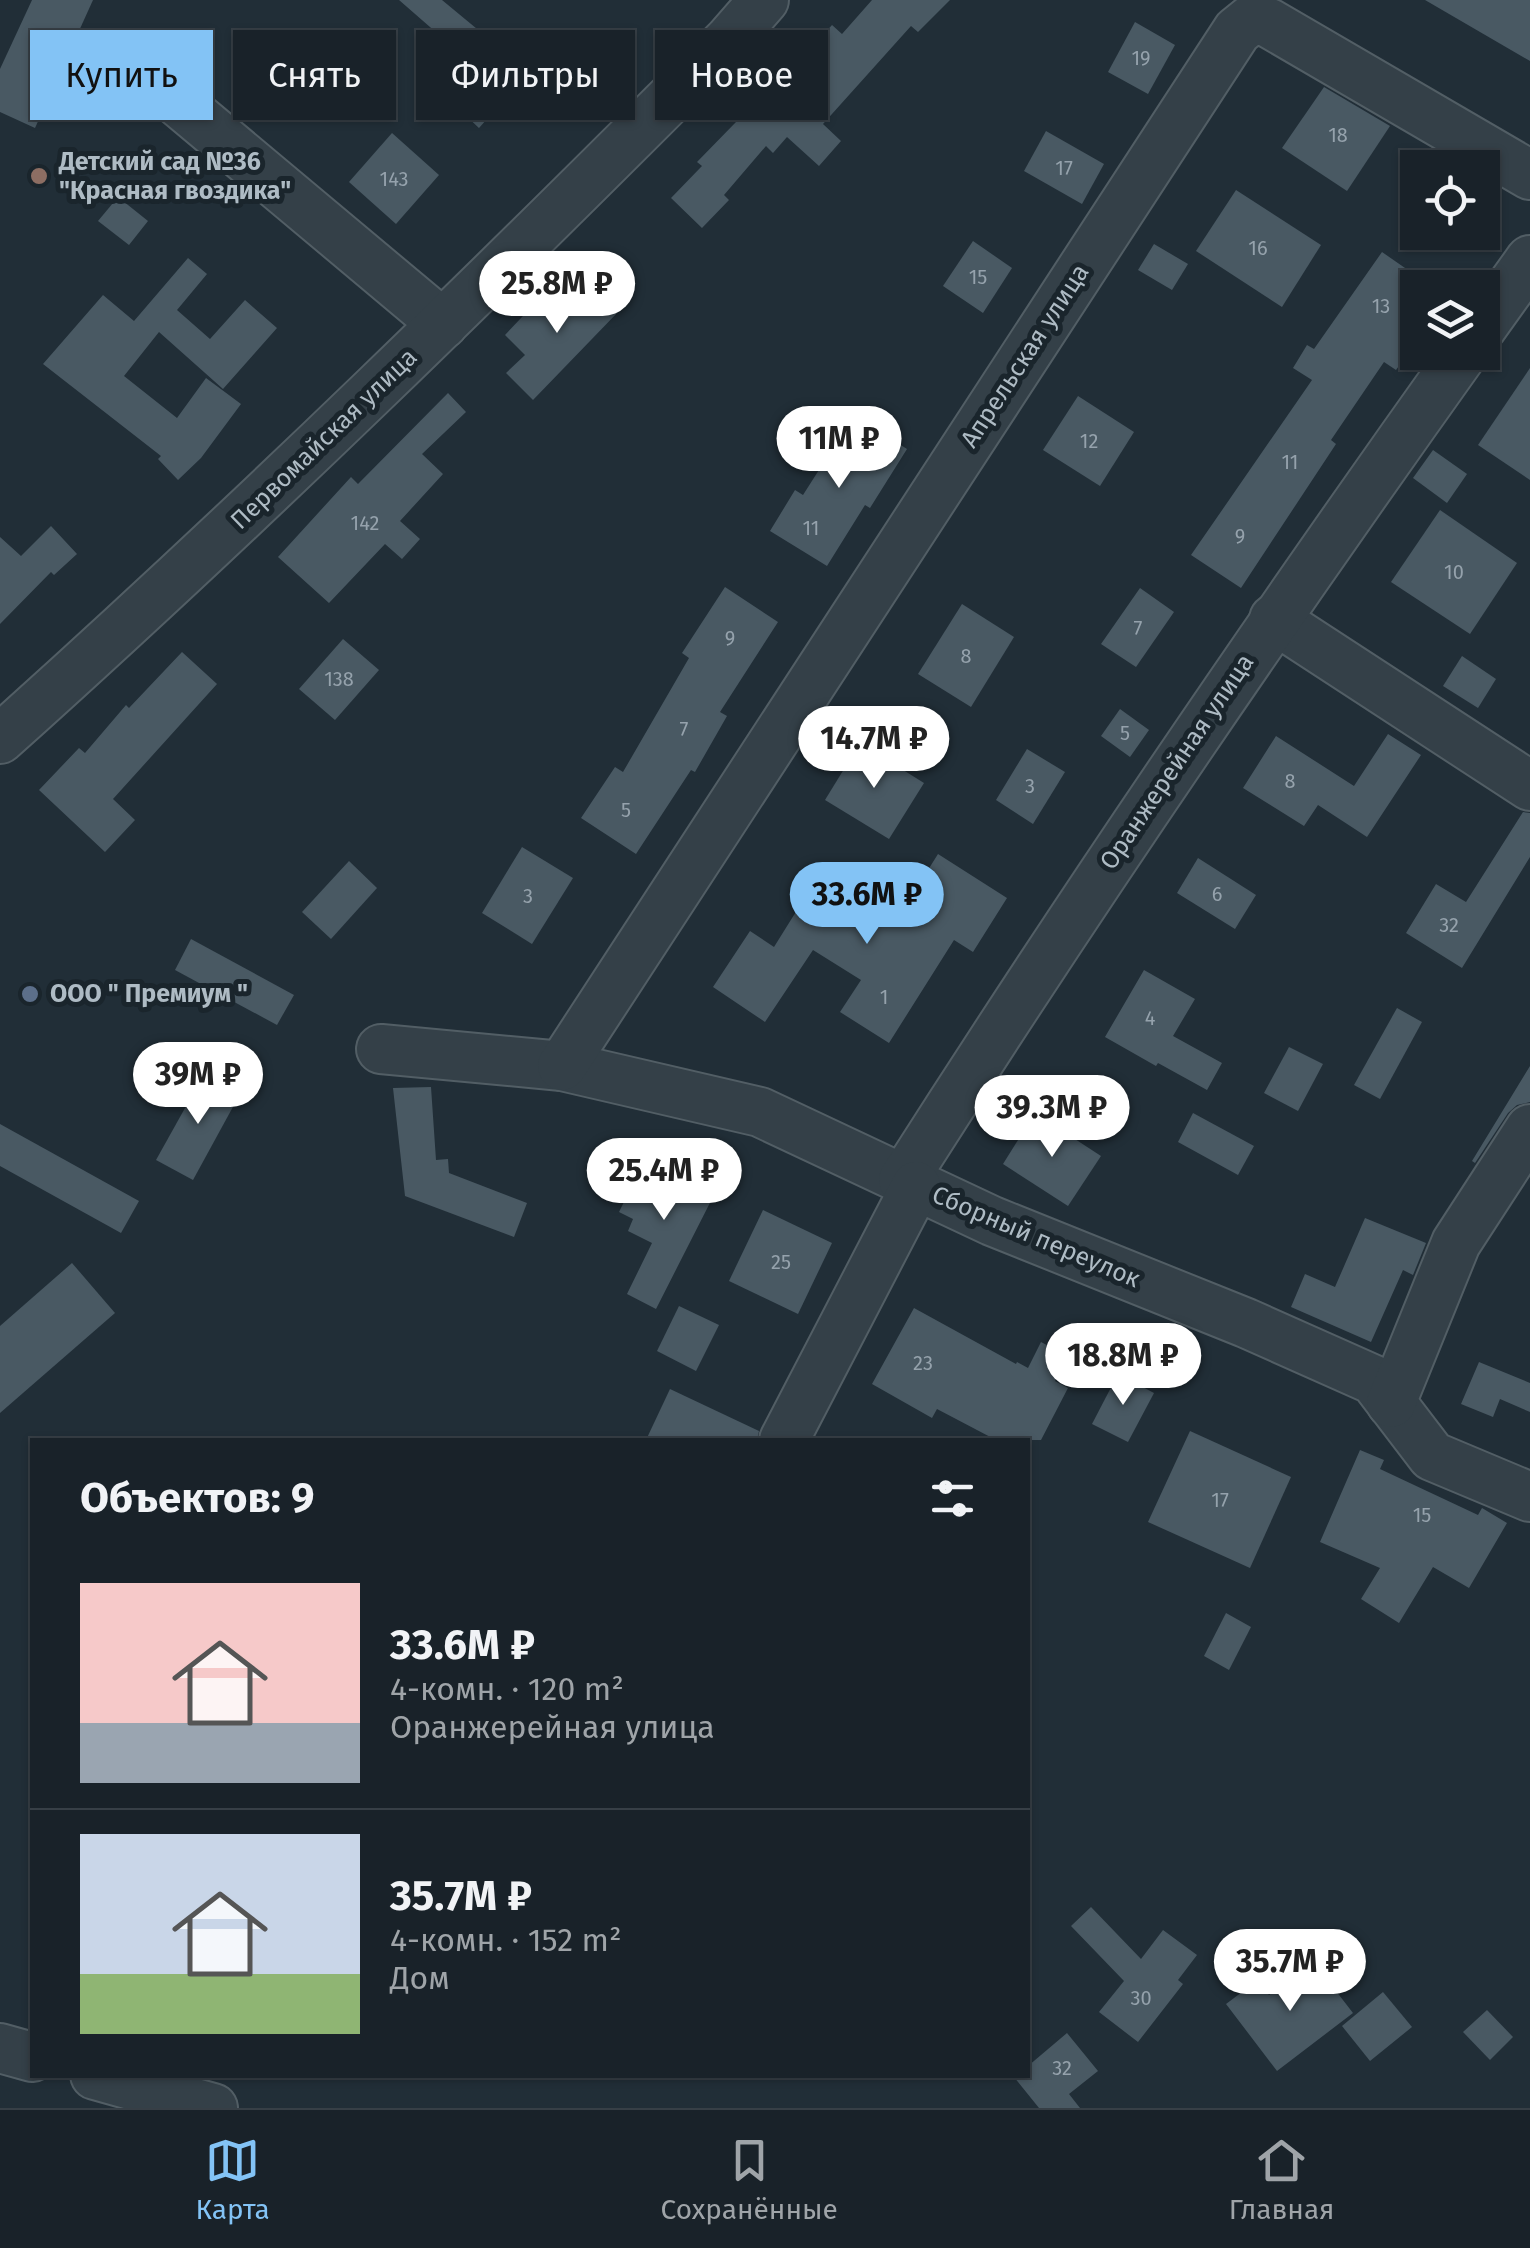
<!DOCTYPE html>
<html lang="ru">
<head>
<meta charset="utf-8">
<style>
  :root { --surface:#192229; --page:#222a31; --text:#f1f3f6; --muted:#9fa4a8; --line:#373f46; --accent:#83c3f5 }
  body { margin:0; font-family:"Fira Sans",sans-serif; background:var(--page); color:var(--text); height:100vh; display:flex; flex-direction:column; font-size:38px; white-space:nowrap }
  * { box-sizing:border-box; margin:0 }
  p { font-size:32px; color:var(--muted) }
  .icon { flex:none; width:55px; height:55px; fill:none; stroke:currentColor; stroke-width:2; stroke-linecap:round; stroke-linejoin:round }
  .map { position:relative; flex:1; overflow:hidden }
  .side { position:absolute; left:30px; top:1438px; width:1000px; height:640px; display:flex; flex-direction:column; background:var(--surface); border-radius:0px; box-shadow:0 2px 8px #0004,0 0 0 2px var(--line) }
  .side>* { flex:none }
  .top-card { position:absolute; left:30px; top:30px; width:1000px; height:90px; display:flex; gap:20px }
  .tools { position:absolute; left:1400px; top:150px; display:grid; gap:20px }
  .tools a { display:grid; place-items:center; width:100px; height:100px; border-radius:0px; background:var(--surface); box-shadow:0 2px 8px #0004,0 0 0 2px var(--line); font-size:50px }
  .price { position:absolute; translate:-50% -85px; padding:0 22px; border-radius:35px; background:#fff; color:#222; font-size:32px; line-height:65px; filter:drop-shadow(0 2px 5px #0008) }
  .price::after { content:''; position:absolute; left:50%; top:60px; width:30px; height:22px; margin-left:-15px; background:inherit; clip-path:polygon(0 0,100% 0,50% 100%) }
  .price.active { background:var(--accent); color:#111 }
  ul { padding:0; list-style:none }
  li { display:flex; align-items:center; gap:30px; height:250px; padding:0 50px }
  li+li { border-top:2px solid var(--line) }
  li span { display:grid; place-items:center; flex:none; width:280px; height:200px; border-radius:0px; color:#555 }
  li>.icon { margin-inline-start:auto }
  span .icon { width:120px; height:120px; fill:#fffc; stroke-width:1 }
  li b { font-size:42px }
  h2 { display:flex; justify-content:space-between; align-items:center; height:120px; padding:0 50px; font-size:42px }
  .chip { padding:0 35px; border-radius:0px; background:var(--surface); box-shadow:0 2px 8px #0004,0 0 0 2px var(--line); font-size:35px; line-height:90px }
  .chip.active { background:var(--accent); color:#111 }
  .tab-bar { display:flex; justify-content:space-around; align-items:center; height:140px; border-top:2px solid var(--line); background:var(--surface); font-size:28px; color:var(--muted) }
  .tab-bar a { display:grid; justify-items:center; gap:5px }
  .tab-bar .active { color:var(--accent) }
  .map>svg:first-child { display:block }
  .building { fill:#495963 }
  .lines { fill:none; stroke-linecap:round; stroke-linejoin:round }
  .minor-casing { stroke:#525e65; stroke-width:52 }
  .minor { stroke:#344048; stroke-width:48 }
  .education-dot { fill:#8d6e63; stroke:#1a252c; stroke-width:4 }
  .service-dot { fill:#5c6f8a; stroke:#1a252c; stroke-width:4 }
  .labels { text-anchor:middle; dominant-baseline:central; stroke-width:10; stroke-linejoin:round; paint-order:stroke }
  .number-label { font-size:20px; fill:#95a2ac }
  .poi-label { font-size:25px; font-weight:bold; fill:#aebbc4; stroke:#1a252c; text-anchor:start }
  .street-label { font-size:25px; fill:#aebbc4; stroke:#1a252c }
</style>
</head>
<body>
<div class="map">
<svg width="1530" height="2108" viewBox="0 0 1530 2108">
  <rect width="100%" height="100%" fill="#212e37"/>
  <g class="building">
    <path d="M32,0H93L35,128L0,112V69Z"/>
    <path d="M399,0H442L529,72L479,128L448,99L477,68Z"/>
    <path d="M872,0H950L918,32L911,26L823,124L841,141L819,166L787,137L773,153L766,146L724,195L729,200L702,228L671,198L702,166L697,162L775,82L778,84L832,25L842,34Z"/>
    <path d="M1425,0H1530V61Z"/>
    <path d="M1135,22L1175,45L1148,94L1108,72Z"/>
    <path d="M1324,87L1390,126L1347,191L1282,148Z"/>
    <path d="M1046,131L1104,164L1082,204L1024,171Z"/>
    <path d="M392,133L439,175L396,224L349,182Z"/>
    <path d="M1236,190L1321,245L1282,307L1196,251Z"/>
    <path d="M118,197L148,221L129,245L98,221Z"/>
    <path d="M973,241L1012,268L983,313L943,286Z"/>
    <path d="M1154,244L1188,264L1172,290L1138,270Z"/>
    <path d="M1382,252L1418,277V339L1396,370L1384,362L1331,440L1336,444L1241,588L1191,555L1312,380L1293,368L1307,345L1314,349Z"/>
    <path d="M188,258L207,274L177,310L210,339L245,300L277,328L223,389L159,332L124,376L177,418L206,378L241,404L201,458L178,480L158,459L161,456L43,364L103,295L134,321Z"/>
    <path d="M585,278L619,311L533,400L506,373L525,355L505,335L539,299L552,312Z"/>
    <path d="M1530,368V480L1478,445Z"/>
    <path d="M448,393L466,412L422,454L443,474L400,521L420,539L402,559L385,544L329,603L278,557L351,477L358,484Z"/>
    <path d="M1078,396L1134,432L1100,486L1043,450Z"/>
    <path d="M854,415L907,449L870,508L865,505L827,566L770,531L795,490L803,495Z"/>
    <path d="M1433,450L1467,474L1447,503L1413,478Z"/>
    <path d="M1440,510L1517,563L1470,634L1391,582Z"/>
    <path d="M51,526L77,554L54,575L51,572L0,624V537L21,556Z"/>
    <path d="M725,587L778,622L720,712L727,716L695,772L691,770L636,854L581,818L615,767L623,772L689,658L682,653Z"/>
    <path d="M1140,588L1174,612L1136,667L1101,644Z"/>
    <path d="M962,604L1014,637L971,707L918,674Z"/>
    <path d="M343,639L379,670L335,720L299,689Z"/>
    <path d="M182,652L217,684L113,799L135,820L105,852L39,790L79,748L85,753L126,705L129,708Z"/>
    <path d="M1462,656L1496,679L1478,708L1443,686Z"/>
    <path d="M1120,709L1149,730L1130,757L1101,736Z"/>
    <path d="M1388,734L1421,755L1367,837L1318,805L1304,826L1243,788L1276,736L1354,786Z"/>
    <path d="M860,743L924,783L889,839L825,800Z"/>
    <path d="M1027,749L1065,772L1033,824L996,800Z"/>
    <path d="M1523,812L1530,813V857L1462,968L1406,933L1436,884L1466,902Z"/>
    <path d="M522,847L573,878L532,944L482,913Z"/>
    <path d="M938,854L1007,898L973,952L954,940L889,1043L840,1012L861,980L813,950L765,1022L713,987L750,931L774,947L817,878L894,924Z"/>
    <path d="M1198,858L1256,895L1235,929L1177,893Z"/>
    <path d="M349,861L377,888L331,939L302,912Z"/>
    <path d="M191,939L294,995L277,1025L175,970Z"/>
    <path d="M1144,970L1195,999L1173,1036L1222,1063L1207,1090L1158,1063L1156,1066L1105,1037Z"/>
    <path d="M1397,1008L1422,1022L1380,1099L1354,1085Z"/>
    <path d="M1289,1047L1323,1064L1298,1111L1264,1093Z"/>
    <path d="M1530,1066V1102L1517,1105L1508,1113L1475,1163L1472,1161Z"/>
    <path d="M204,1074L240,1094L193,1180L156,1160Z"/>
    <path d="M431,1087L436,1160L448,1159L449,1173L527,1203L514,1237L405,1196L393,1088Z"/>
    <path d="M1035,1113L1101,1156L1068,1206L1003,1164Z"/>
    <path d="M1193,1113L1254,1146L1238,1175L1178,1142Z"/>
    <path d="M0,1124L139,1201L121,1233L0,1166Z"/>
    <path d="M648,1154L717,1189L656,1309L627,1294L652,1243L628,1231L633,1219L619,1212Z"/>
    <path d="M763,1210L832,1243L798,1314L729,1281Z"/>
    <path d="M1365,1218L1426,1243L1413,1275L1403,1270L1371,1342L1291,1307L1305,1274L1335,1287Z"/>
    <path d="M72,1263L115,1313L0,1413V1326Z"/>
    <path d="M679,1306L719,1325L696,1371L657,1351Z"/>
    <path d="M914,1308L1016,1364L1017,1362L1028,1368L1041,1342L1068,1356L1055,1381L1068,1388L1041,1440H996L937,1409L932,1418L872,1384Z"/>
    <path d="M1479,1362L1530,1383V1412L1500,1399L1493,1417L1461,1404Z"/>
    <path d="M1118,1374L1154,1393L1128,1442L1092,1424Z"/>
    <path d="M670,1389L759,1431L757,1440H646Z"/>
    <path d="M1190,1431L1291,1477L1250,1568L1148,1522Z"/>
    <path d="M1360,1450L1384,1460L1380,1469L1478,1515L1482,1508L1507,1523L1469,1588L1433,1567L1399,1623L1361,1599L1380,1568L1320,1542Z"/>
    <path d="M1226,1613L1251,1627L1229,1670L1204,1656Z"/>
    <path d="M1091,1907L1141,1959L1163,1930L1197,1955L1178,1980L1183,1984L1138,2042L1099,2012L1124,1981L1071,1926Z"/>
    <path d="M1312,1960L1353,2013L1277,2071L1226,2004L1258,1980L1269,1995Z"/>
    <path d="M1383,1992L1412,2027L1370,2061L1342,2026Z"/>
    <path d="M1487,2010L1513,2037L1490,2060L1463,2032Z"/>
    <path d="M1067,2033L1098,2071L1069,2094L1080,2108H1039L1014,2077L1028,2075V2066Z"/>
  </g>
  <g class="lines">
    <g class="minor-casing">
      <g id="minor">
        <path d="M165,91L443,324"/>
        <path d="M1482,327L1530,260"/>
        <path d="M1274,619L1530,786"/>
        <path d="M0,739C251,514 492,278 729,40L764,0"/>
        <path d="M381,1049L562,1066L760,1112L992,1221L1246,1323L1374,1380L1432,1456L1530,1497"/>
        <path d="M562,1066L1237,31L1253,18L1269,23L1530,175"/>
        <path d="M903,1180C1082,899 1270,624 1464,352"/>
        <path d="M1391,1403L1456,1243L1530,1129"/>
        <path d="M784,1440L916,1186"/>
        <path d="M0,2048L32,2057"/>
        <path d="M95,2075L213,2108"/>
      </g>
    </g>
    <use href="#minor" class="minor"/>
  </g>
  <circle class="education-dot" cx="39" cy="176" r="10"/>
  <circle class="service-dot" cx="30" cy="994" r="10"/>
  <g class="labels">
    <g class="number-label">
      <text x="1141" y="58">19</text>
      <text x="1338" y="135">18</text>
      <text x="1064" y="168">17</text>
      <text x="394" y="179">143</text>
      <text x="1258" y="248">16</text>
      <text x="978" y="277">15</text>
      <text x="1381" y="306">13</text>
      <text x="1089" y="441">12</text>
      <text x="1290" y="462">11</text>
      <text x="365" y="523">142</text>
      <text x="811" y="528">11</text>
      <text x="1240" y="536">9</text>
      <text x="1454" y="572">10</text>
      <text x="1138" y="628">7</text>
      <text x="730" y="638">9</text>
      <text x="966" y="656">8</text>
      <text x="339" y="679">138</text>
      <text x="684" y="729">7</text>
      <text x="1125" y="733">5</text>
      <text x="1290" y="781">8</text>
      <text x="1030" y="786">3</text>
      <text x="626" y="810">5</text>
      <text x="1217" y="894">6</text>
      <text x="528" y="896">3</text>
      <text x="1449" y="925">32</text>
      <text x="884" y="997">1</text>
      <text x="1150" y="1018">4</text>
      <text x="781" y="1262">25</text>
      <text x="923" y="1363">23</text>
      <text x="1220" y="1500">17</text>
      <text x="1422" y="1515">15</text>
      <text x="1141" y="1998">30</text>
      <text x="1062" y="2068">32</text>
    </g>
    <g class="poi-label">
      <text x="59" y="162">Детский сад №36<tspan x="59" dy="29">"Красная гвоздика"</tspan></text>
      <text x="50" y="994">ООО " Премиум "</text>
    </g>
    <g class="street-label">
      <text transform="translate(1025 356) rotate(-57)">Апрельская улица</text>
      <text transform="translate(324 439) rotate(-44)">Первомайская улица</text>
      <text transform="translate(1177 762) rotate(-56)">Оранжерейная улица</text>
      <text transform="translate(1036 1237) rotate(23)">Сборный переулок</text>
    </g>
  </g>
</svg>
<div class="tools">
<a><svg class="icon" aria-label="locate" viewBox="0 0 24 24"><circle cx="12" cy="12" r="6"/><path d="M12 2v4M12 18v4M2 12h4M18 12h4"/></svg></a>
<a><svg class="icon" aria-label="layers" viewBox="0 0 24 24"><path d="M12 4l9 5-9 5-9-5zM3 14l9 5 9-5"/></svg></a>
</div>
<b class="price" style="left:557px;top:336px">25.8M ₽</b>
<b class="price" style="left:839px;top:491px">11M ₽</b>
<b class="price" style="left:874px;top:791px">14.7M ₽</b>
<b class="price active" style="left:867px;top:947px">33.6M ₽</b>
<b class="price" style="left:198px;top:1127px">39M ₽</b>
<b class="price" style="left:1052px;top:1160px">39.3M ₽</b>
<b class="price" style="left:664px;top:1223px">25.4M ₽</b>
<b class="price" style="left:1123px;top:1408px">18.8M ₽</b>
<b class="price" style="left:1290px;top:2014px">35.7M ₽</b>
<div class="top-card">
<a class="chip active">Купить</a>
<a class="chip">Снять</a>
<a class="chip">Фильтры</a>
<a class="chip">Новое</a>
</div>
<section class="side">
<h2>Объектов: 9<svg class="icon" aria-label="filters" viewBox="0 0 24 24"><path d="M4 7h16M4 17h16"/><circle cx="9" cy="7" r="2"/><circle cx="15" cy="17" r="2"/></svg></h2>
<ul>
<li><span style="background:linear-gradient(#f6c9c9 70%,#9aa5b1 0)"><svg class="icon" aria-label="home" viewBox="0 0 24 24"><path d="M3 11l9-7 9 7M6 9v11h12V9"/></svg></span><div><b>33.6M ₽</b><p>4-комн. · 120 m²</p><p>Оранжерейная улица</p></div></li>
<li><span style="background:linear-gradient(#c9d6e8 70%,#8fb573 0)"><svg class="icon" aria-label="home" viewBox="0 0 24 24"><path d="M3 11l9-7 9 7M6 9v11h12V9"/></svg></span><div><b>35.7M ₽</b><p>4-комн. · 152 m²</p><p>Дом</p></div></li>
</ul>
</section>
</div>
<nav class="tab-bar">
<a class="active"><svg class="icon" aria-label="map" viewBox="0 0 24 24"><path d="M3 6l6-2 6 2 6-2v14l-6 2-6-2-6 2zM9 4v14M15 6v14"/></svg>Карта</a>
<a><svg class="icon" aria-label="saved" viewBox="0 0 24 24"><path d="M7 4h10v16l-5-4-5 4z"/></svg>Сохранённые</a>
<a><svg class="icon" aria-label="home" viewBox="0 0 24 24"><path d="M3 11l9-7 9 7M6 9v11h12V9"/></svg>Главная</a>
</nav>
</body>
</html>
